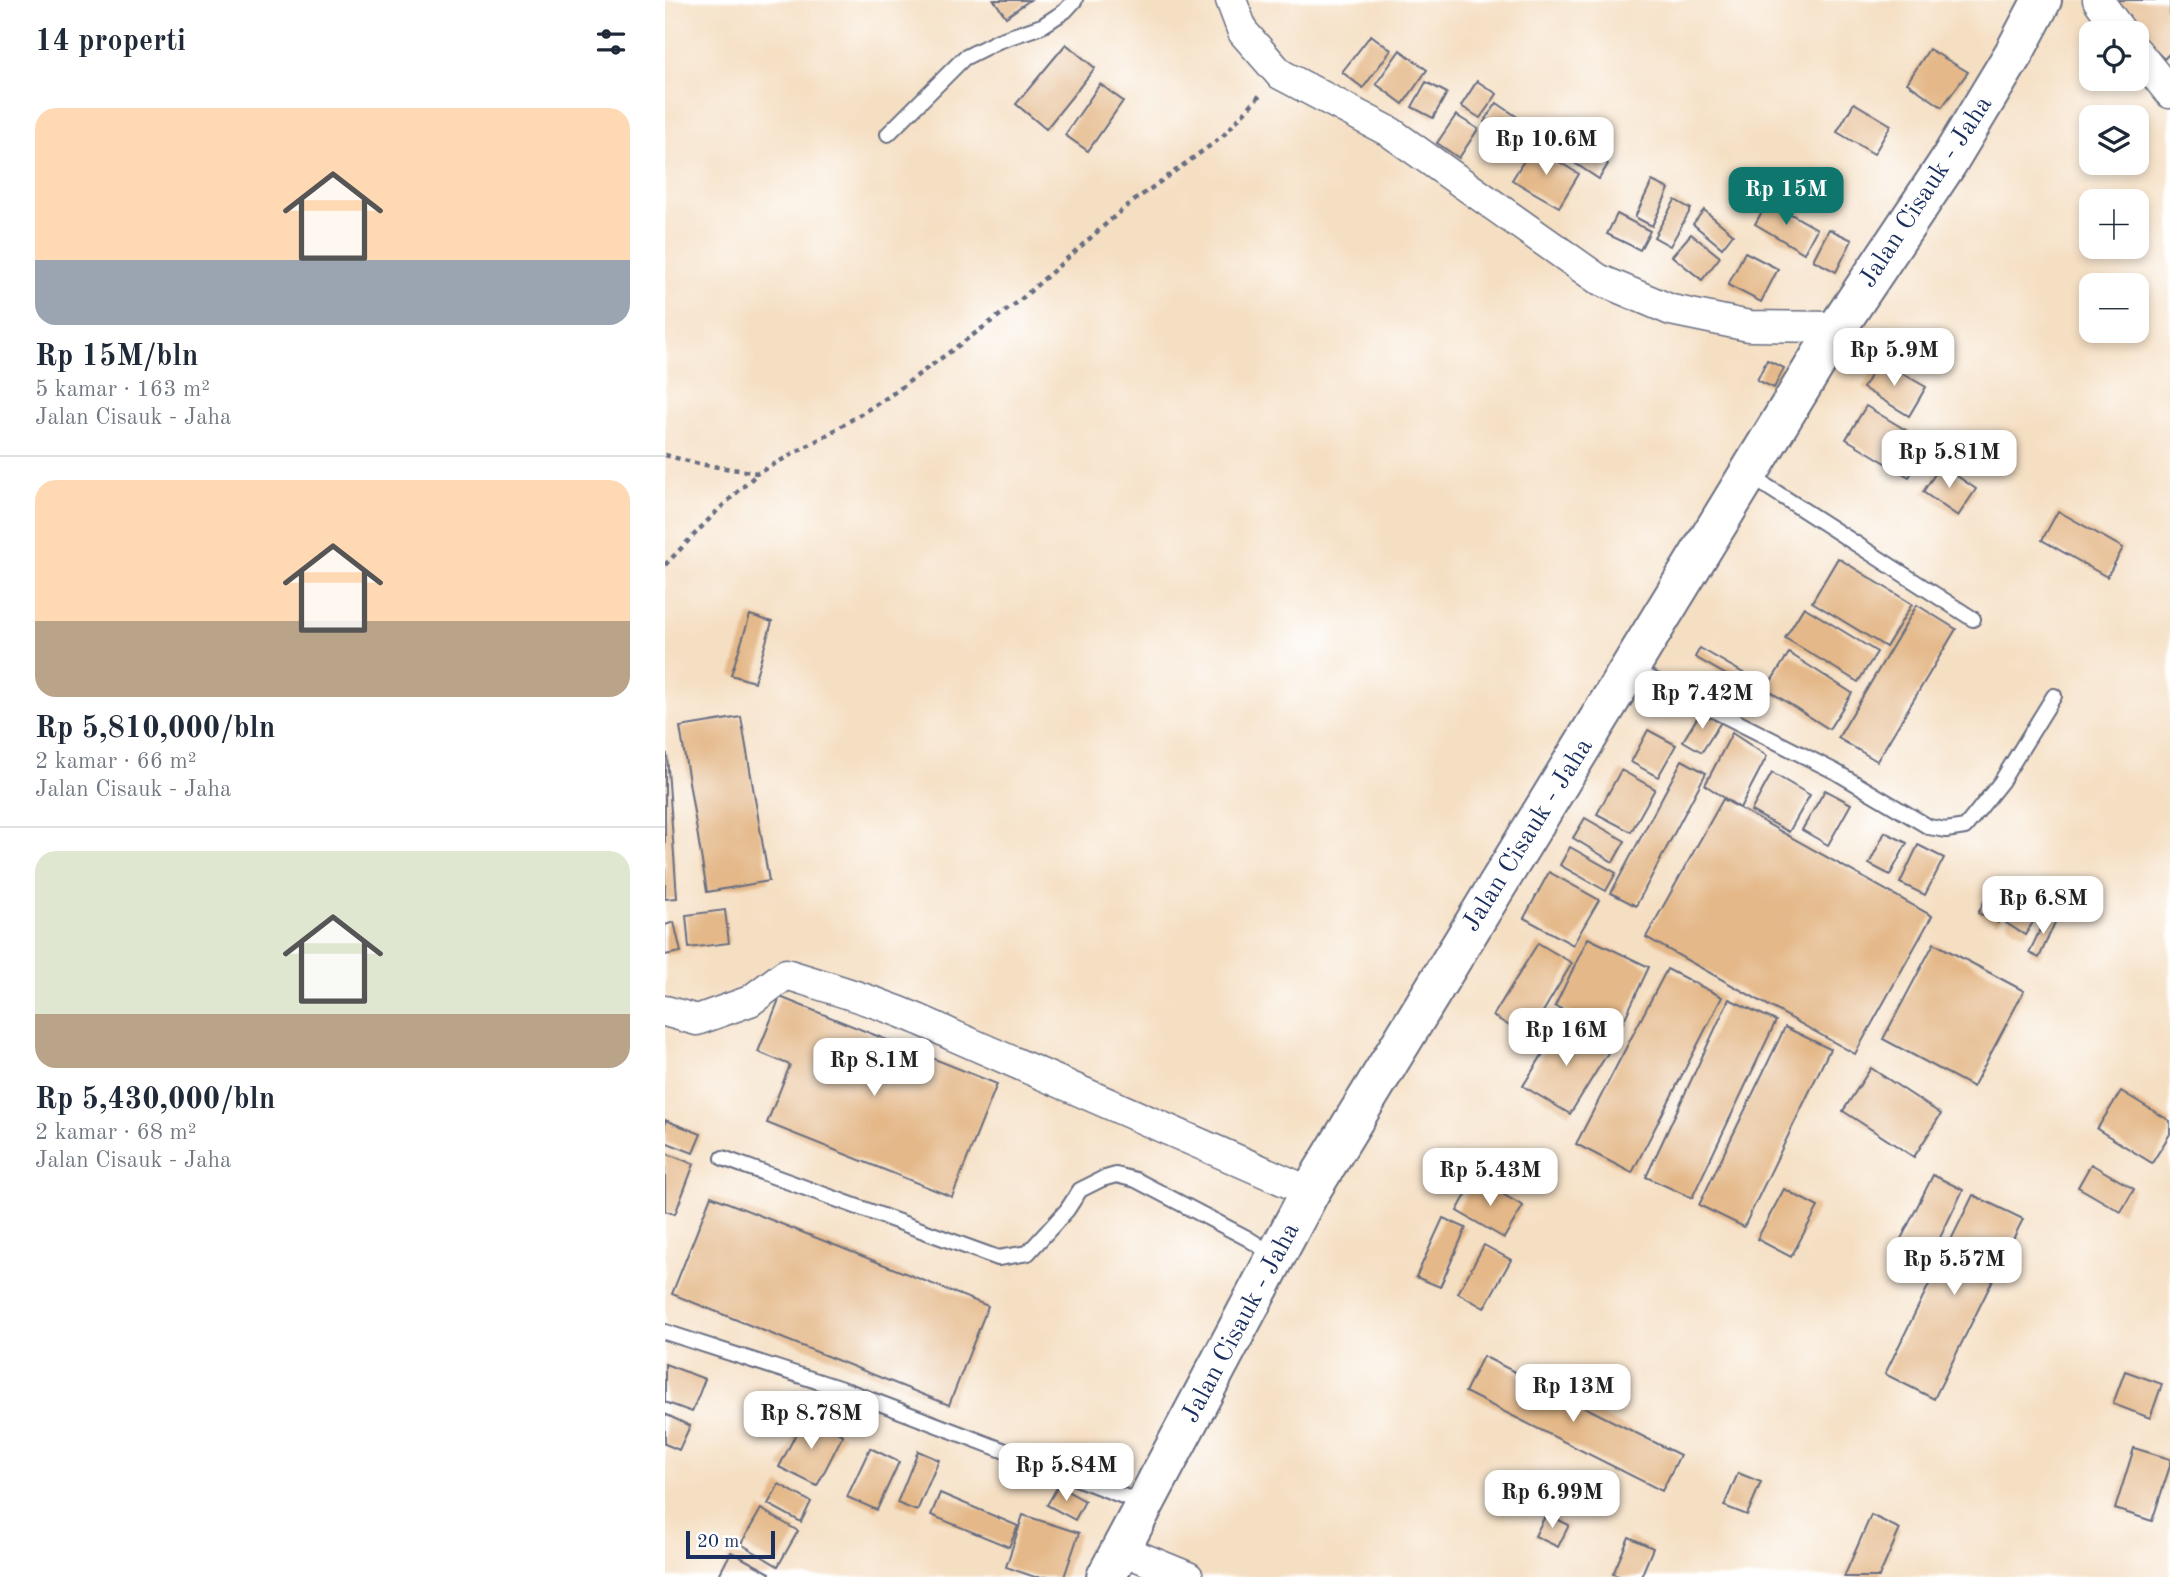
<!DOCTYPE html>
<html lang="id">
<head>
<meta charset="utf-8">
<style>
  :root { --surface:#fff; --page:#f2f2f3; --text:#1f2937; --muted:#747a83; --line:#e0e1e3; --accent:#0f766e }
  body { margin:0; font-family:"Old Standard TT",serif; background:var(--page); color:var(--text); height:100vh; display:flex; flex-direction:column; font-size:26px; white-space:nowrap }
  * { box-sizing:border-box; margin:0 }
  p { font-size:23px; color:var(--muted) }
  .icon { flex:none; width:38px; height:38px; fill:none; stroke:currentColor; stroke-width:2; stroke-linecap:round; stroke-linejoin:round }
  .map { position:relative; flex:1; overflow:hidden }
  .drawer { display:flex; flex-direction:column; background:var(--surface); width:665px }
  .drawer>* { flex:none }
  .buttons { position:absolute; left:1414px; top:21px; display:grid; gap:14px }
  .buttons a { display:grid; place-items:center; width:70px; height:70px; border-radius:14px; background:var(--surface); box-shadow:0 4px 10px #0003; font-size:35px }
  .scale { position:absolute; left:21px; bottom:18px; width:89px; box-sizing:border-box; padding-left:7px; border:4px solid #1b2f5e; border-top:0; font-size:19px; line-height:24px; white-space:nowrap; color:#1b2f5e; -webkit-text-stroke:5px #fff; paint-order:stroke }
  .price { position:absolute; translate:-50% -60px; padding:0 16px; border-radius:14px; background:#fff; color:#222; font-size:23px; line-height:46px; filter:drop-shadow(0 2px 4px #0008) }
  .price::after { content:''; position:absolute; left:50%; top:42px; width:21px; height:16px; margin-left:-10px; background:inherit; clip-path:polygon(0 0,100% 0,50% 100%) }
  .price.on { background:var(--accent); color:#fff }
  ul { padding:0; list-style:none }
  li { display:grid; align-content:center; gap:14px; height:371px; padding:0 35px }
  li+li { border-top:2px solid var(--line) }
  li span { display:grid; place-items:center; height:217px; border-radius:21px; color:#555 }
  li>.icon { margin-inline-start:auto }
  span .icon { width:126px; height:126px; fill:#fffc; stroke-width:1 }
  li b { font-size:30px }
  h2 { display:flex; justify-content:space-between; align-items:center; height:84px; padding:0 35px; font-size:30px }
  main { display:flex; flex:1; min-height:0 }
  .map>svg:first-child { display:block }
  .building { fill:#e4b888 }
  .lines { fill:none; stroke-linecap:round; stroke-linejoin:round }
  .service-casing { stroke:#676d81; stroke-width:18 }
  .minor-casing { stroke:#676d81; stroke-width:33 }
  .primary-casing { stroke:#676d81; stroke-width:42 }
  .path { stroke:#676d81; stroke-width:4.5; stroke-dasharray:5 5; stroke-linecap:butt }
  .service { stroke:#fff; stroke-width:14 }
  .minor { stroke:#fff; stroke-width:30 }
  .primary { stroke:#fff; stroke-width:38 }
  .labels { text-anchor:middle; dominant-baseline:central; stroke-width:5; stroke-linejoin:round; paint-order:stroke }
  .street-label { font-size:26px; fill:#1b2f5e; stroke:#fff }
</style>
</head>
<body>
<main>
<section class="drawer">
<h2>14 properti<svg class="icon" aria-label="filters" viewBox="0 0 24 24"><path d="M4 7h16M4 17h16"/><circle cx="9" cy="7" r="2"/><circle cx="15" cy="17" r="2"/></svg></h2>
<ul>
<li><span style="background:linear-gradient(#ffd9b3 70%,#9aa5b1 0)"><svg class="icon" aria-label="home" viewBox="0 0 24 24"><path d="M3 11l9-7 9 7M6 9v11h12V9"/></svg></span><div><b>Rp 15M/bln</b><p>5 kamar · 163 m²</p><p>Jalan Cisauk - Jaha</p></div></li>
<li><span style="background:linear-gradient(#ffd9b3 65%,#b9a48a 0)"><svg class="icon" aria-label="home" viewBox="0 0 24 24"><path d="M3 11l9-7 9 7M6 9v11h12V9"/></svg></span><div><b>Rp 5,810,000/bln</b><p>2 kamar · 66 m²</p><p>Jalan Cisauk - Jaha</p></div></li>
<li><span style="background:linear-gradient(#dfe7d0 75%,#b9a48a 0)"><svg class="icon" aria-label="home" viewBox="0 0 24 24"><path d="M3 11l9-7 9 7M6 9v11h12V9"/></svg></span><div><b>Rp 5,430,000/bln</b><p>2 kamar · 68 m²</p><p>Jalan Cisauk - Jaha</p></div></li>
</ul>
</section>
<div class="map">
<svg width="1505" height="1577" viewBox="0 0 1505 1577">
  <rect width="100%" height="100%" fill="#fff"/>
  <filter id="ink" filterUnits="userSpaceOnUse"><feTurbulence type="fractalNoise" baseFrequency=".0143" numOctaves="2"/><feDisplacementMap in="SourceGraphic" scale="14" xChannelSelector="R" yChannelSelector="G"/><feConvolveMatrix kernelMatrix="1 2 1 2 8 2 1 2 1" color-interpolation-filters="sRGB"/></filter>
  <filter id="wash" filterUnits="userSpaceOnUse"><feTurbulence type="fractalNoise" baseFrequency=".00686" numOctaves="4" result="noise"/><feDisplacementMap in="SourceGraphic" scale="28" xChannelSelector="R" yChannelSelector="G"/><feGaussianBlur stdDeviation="1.57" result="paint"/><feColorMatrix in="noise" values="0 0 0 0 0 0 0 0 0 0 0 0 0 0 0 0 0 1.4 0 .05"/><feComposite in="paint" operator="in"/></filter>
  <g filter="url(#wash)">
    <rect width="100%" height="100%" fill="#f5dfc3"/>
    <g id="blocks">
      <g class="building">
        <path d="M329,0H365L341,17Z"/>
        <path d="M1448,0H1505V53L1499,59L1444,4Z"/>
        <path d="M706,35L726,50L698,88L677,72Z"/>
        <path d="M401,44L430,68L381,129L351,104Z"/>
        <path d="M1264,49L1303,72L1277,107L1242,83Z"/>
        <path d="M735,50L762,70L738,104L711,84Z"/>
        <path d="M812,81L832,94L815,118L796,106Z"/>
        <path d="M761,82L782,93L768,118L747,107Z"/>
        <path d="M435,84L458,101L423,151L400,135Z"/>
        <path d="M832,103L861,123L847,142L819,122Z"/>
        <path d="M1189,103L1226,125L1209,154L1172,132Z"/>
        <path d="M791,115L813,129L794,158L772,143Z"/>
        <path d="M876,128L907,144L901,156L870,140Z"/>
        <path d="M868,146L914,174L894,207L847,180Z"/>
        <path d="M917,147L943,164L934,179L908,162Z"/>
        <path d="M987,181L1004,189L987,226L970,217Z"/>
        <path d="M1010,200L1026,209L1005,246L989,237Z"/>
        <path d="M1103,201L1152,229L1139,253L1090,224Z"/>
        <path d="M1039,210L1068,234L1057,248L1028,224Z"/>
        <path d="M952,214L985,231L975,250L942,234Z"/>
        <path d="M1164,229L1187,240L1171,272L1148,260Z"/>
        <path d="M1026,234L1055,257L1037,280L1007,256Z"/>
        <path d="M1080,252L1113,269L1096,302L1063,285Z"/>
        <path d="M1102,360L1119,368L1109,388L1092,380Z"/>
        <path d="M1214,360L1261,387L1244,416L1198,388Z"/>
        <path d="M1201,406L1264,444L1244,477L1181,439Z"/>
        <path d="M1276,465L1311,489L1293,516L1258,492Z"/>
        <path d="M1393,511L1458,548L1442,577L1377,540Z"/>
        <path d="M1173,558L1247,604L1221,647L1147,602Z"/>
        <path d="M1252,605L1291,629L1212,761L1173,738Z"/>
        <path d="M1139,607L1212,652L1193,682L1120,638Z"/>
        <path d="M85,615L107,622L89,682L66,675Z"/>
        <path d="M1035,648L1085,677L1081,686L1030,657Z"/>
        <path d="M1124,653L1187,693L1164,729L1101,689Z"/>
        <path d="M1037,710L1056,722L1037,752L1018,741Z"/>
        <path d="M76,717L104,881L42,892L15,727Z"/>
        <path d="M983,730L1011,745L993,777L966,762Z"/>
        <path d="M1067,733L1102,756L1075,808L1040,785Z"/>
        <path d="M0,754H2L12,898L0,899Z"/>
        <path d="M1017,760L1041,773L971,906L946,893Z"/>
        <path d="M956,770L990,789L966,832L932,814Z"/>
        <path d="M1107,773L1145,795L1124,832L1086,811Z"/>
        <path d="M1160,790L1186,804L1163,845L1137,830Z"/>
        <path d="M1058,799L1267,916L1190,1054L981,937Z"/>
        <path d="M920,818L960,841L948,862L908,838Z"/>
        <path d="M1220,832L1242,843L1225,875L1204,864Z"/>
        <path d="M1253,845L1279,858L1260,895L1235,883Z"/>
        <path d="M905,847L951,873L941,891L895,865Z"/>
        <path d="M884,872L934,900L908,945L859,918Z"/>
        <path d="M1331,879L1351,890L1333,923L1313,913Z"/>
        <path d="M1361,891L1380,903L1360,935L1341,923Z"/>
        <path d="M60,910L64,943L24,948L21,915Z"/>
        <path d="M1383,913L1392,918L1374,958L1364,953Z"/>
        <path d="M9,922L16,952L0,955V925Z"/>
        <path d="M923,938L984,967L952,1035L890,1006Z"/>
        <path d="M873,943L907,963L863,1037L828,1016Z"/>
        <path d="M1269,943L1359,991L1308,1087L1218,1039Z"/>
        <path d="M1002,969L1057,997L967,1173L911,1144Z"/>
        <path d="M115,997L332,1084L287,1197L102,1123L125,1065L93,1052Z"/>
        <path d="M1064,999L1111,1021L1027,1198L981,1177Z"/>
        <path d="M897,1023L944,1051L905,1114L858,1086Z"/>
        <path d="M1120,1027L1165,1049L1079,1227L1034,1205Z"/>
        <path d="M1206,1068L1276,1114L1249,1157L1178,1111Z"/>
        <path d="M1456,1091L1505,1121V1134L1487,1163L1432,1129Z"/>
        <path d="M0,1120L36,1134L28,1153L0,1142Z"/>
        <path d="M0,1153L29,1164L10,1214L0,1211Z"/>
        <path d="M1426,1164L1469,1189L1456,1212L1413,1187Z"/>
        <path d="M1268,1175L1298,1190L1259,1271L1228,1255Z"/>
        <path d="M810,1178L858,1206L839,1238L792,1211Z"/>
        <path d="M1119,1189L1153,1207L1126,1257L1092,1239Z"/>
        <path d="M1308,1195L1358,1219L1269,1399L1220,1374Z"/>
        <path d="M46,1196L323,1306L284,1405L7,1294Z"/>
        <path d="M778,1218L801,1228L775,1287L751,1277Z"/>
        <path d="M819,1245L846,1260L819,1308L793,1293Z"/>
        <path d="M818,1356L1015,1455L997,1491L800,1392Z"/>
        <path d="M0,1364L40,1379L27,1412L0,1402Z"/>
        <path d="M1460,1371L1497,1384L1485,1418L1448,1404Z"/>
        <path d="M0,1414L25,1426L14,1450L0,1444Z"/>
        <path d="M140,1416L178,1435L152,1486L114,1467Z"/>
        <path d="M205,1448L234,1462L212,1510L182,1497Z"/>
        <path d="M1469,1448L1505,1459V1466L1487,1521L1450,1509Z"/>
        <path d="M253,1451L274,1460L252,1511L232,1503Z"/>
        <path d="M1073,1473L1096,1482L1082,1515L1059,1506Z"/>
        <path d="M114,1484L146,1502L136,1522L103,1504Z"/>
        <path d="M393,1486L420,1501L410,1520L382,1505Z"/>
        <path d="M275,1493L353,1526L344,1547L266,1515Z"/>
        <path d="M96,1509L133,1531L113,1566L76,1544Z"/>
        <path d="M881,1514L904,1525L893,1547L870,1536Z"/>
        <path d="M358,1515L414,1533L399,1577H370L341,1567Z"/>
        <path d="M1206,1515L1235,1529L1214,1577H1179Z"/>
        <path d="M964,1537L988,1548L976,1577H955L948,1574Z"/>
        <path d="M66,1552L105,1573L103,1577H53Z"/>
      </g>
    </g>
  </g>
  <g filter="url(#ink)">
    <use href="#blocks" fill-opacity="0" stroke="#676d81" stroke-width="2"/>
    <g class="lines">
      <g class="service-casing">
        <g id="service">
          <path d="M223,134L299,58L333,41L377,26L400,11L410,0"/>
          <path d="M1084,475L1308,619"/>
          <path d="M967,669L1171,772L1264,827L1281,830L1300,827L1336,782L1389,696"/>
          <path d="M58,1158L333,1258L363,1253L402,1210L415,1190L437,1179L451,1175L471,1180L582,1238L609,1255"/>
          <path d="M0,1332L183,1391L479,1504"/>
        </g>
      </g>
      <g class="minor-casing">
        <g id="minor">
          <path d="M566,0L578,32L615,74L725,132L933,279L1006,310L1084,326L1173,327"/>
          <path d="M1433,0L1457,33"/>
          <path d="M1472,52L1505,93"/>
          <path d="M0,1011L32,1020L85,1001L121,974C178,992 234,1008 287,1035L645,1192"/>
          <path d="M455,1549L523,1577"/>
        </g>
      </g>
      <g class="primary-casing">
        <path id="primary" d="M441,1577L645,1192L1173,327L1282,164L1349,53L1377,0"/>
      </g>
      <g class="path">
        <path d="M0,455L34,464L93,473L162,435L223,397L353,302L459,208L557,137L596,94"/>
        <path d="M0,565L53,510L93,473"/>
      </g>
      <use href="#service" class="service"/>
      <use href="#minor" class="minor"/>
      <use href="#primary" class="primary"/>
    </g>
  </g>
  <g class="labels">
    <g class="street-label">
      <text transform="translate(1261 192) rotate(-57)">Jalan Cisauk - Jaha</text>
      <text transform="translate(863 835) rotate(-58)">Jalan Cisauk - Jaha</text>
      <text transform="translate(576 1323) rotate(-62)">Jalan Cisauk - Jaha</text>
    </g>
  </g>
</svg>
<div class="buttons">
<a><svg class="icon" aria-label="locate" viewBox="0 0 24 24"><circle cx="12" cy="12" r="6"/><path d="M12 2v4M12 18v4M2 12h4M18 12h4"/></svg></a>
<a><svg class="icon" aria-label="layers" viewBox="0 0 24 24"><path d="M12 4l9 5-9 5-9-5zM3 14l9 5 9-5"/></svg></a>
<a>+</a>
<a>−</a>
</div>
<div class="scale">20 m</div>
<b class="price" style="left:881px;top:177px">Rp 10.6M</b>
<b class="price on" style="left:1121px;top:227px">Rp 15M</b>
<b class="price" style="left:1229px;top:388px">Rp 5.9M</b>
<b class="price" style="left:1284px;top:490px">Rp 5.81M</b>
<b class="price" style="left:1037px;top:731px">Rp 7.42M</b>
<b class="price" style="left:1378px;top:936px">Rp 6.8M</b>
<b class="price" style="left:901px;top:1068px">Rp 16M</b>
<b class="price" style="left:209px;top:1098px">Rp 8.1M</b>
<b class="price" style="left:825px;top:1208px">Rp 5.43M</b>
<b class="price" style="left:1289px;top:1297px">Rp 5.57M</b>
<b class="price" style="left:908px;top:1424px">Rp 13M</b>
<b class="price" style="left:146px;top:1451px">Rp 8.78M</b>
<b class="price" style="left:401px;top:1503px">Rp 5.84M</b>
<b class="price" style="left:887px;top:1530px">Rp 6.99M</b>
</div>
</main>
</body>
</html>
